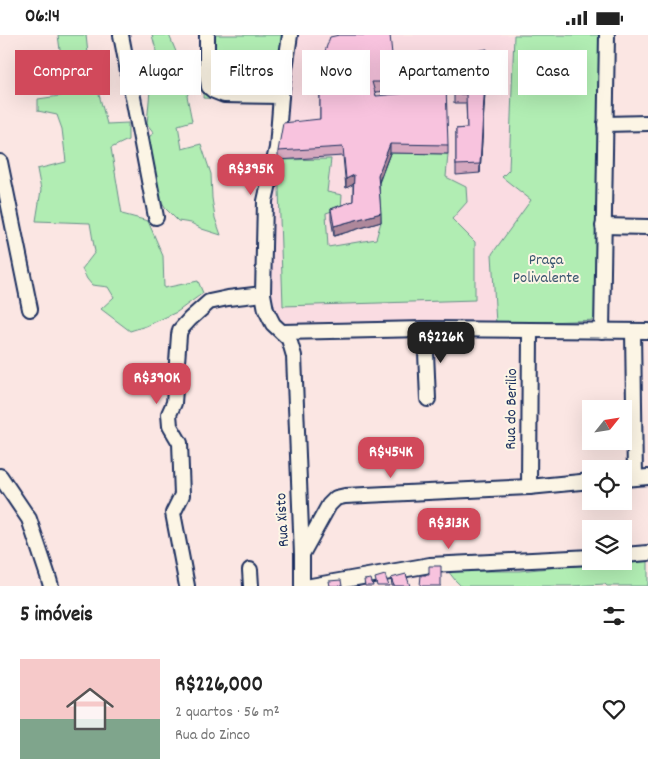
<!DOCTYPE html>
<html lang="pt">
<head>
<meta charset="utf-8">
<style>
  :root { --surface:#fff; --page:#f2f2f2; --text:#222; --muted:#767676; --accent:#d1495b }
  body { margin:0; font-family:Dekko,sans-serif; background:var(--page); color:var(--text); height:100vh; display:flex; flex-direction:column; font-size:19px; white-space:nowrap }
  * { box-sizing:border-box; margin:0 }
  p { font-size:16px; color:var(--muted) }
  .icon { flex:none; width:28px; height:28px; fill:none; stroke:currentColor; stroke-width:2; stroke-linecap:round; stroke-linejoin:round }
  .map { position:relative; height:551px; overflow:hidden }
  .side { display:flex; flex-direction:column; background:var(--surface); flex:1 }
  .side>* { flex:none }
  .hud { position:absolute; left:15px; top:15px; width:619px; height:45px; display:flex; gap:10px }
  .needle { width:32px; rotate:60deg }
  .controls { position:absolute; left:582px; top:365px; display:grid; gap:10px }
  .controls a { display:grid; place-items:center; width:50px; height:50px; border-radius:0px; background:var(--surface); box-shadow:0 5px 20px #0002; font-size:25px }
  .price { position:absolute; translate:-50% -42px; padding:0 11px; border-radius:10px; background:var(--accent); color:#fff; font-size:16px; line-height:32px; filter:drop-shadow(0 1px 2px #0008) }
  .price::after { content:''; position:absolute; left:50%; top:30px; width:15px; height:11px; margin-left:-8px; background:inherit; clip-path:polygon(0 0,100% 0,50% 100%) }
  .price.current { background:#222; color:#fff }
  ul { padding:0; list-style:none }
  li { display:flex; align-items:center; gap:15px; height:125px; padding:0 20px }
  li span { display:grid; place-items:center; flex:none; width:140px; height:100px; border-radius:0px; color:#555 }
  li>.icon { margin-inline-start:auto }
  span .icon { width:60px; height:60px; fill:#fffc; stroke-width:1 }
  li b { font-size:21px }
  h2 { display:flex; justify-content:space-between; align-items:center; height:60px; padding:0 20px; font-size:21px }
  .tag { padding:0 18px; border-radius:0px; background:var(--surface); box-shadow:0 5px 20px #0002; font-size:18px; line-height:45px }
  .tag.current { background:var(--accent); color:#fff }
  .status { display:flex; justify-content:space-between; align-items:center; height:35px; padding:0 25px; background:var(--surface); direction:ltr }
  .status svg { height:14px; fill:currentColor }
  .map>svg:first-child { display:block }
  .built { fill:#fadce2 }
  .green { fill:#b1edb3; stroke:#668e88 }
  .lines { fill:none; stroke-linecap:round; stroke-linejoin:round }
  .minor-casing { stroke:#1b2f5e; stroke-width:18 }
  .minor { stroke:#fcf5e5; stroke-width:14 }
  .wall { fill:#d5a8bf; stroke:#1b2f5e }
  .shaded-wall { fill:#ae889b; stroke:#1b2f5e }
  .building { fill:#f8c3de; stroke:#1b2f5e }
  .labels { text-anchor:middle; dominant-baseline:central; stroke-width:4; stroke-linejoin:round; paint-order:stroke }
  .park-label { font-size:16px; fill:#39556f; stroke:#fcf5e5 }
  .street-label { font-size:16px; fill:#1b2f5e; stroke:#fcf5e5 }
</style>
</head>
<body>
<div class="status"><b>06:14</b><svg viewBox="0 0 49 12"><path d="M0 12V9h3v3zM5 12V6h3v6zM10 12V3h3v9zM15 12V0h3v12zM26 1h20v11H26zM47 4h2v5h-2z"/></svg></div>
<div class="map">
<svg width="648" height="551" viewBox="0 0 648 551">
  <rect width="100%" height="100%" fill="#fbe6e3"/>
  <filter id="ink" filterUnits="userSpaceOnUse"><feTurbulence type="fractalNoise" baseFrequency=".02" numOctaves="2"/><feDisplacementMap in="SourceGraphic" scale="10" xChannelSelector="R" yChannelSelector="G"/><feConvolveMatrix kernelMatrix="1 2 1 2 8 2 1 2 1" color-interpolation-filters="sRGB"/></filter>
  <g filter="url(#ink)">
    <path class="built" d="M291,0H514L509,135L502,142L532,165L492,219L496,289L282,291L270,274L268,188Z"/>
    <g class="green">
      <path d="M58,0H86L88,19L107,89L128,88V105L111,113L122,179L148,186L163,221L164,253L198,246L203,258L177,277L146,291L130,296L101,274L114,262L108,252L92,250L87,244L82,234L95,217L90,188L36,186L41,155L37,134L66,127L62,94L57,80L38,76V64L66,60Z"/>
      <path d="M152,0H169L185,38L194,45L187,61L192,86L178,90L182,114L201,109L211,139L212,163L215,183L221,200L202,194L191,188L178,186L165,173L156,158L145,105L154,98L147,89L152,32L156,15Z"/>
      <path d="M205,0H291L283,67L203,63Z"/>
      <path d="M514,0H604L598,285L496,289L492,219L531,165L502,142L509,135Z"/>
      <path d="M390,118L448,119L446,142L466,152L467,167L452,184L475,207V265L283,271L278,125L331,124L327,157L342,160L341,173L326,178L328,212L376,204L381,187L378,149Z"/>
      <path d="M648,526V551H607L605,549L572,551H461L455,545L448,536H519L570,531L613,530Z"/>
    </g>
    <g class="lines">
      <g class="minor-casing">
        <g id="minor">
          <path d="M121,0L156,182"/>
          <path d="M207,0V39L209,52L214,56L224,60L281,61"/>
          <path d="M290,0L281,61L277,113L265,166L263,259L266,275L273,289L289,304L294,321L302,520V551"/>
          <path d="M605,89L648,88"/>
          <path d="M0,127L30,274"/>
          <path d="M603,191L648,192"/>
          <path d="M425,294L428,364"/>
          <path d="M602,296L607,0"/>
          <path d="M633,296L635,443"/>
          <path d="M282,297L425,294L648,296"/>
          <path d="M0,441L29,484L48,541L51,551"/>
          <path d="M624,444L648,442"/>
          <path d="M529,452L530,296"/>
          <path d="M302,519L329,470L336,463L345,461L529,452L591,446"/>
          <path d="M624,520L648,518"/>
          <path d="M250,535L251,551"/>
          <path d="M187,551L173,478L182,460L180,408L170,391L169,379L174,368L179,300L180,295L190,284L209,267L228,263L263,259"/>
          <path d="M311,551L430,530L591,522"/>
        </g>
      </g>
      <use href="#minor" class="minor"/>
    </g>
    <g class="wall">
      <path d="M487,24L480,138L456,140V94L467,93L466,68H454V59Z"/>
      <path d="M393,38L390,56L375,57L376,61L448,110V119L390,118L379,148L381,187L334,201L331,183V174L353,166V149L346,153L343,121L278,125V116L320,84V60Z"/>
      <path d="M391,543L410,551H392Z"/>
    </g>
    <g class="shaded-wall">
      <path d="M487,14V24L480,138V129Z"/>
      <path d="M393,29V38L390,56V47Z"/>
      <path d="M390,109V118L378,149V140Z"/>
      <path d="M354,140V149L346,153V144Z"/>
      <path d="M381,178V187L334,201V191Z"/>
    </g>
    <g class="building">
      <path d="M339,0H390L393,29L390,47H372L376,61L408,58V49L446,50L448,110L390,109L378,140L381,178L334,191L331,174L353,166L354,140L346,144L343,112L278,116L283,88L320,84V60L324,19L330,2Z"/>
      <path d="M487,14L480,129L456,130V94L467,93L466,59H454L457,19Z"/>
      <path d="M429,531H441V551H420L421,540H429Z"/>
      <path d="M406,539L410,551H394L391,543Z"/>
      <path d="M385,540L389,551H377L375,543Z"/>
      <path d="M371,544L373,551H365L364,545Z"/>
      <path d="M341,545L342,551H330L329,546Z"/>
    </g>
  </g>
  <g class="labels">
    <g class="park-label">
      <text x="546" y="225">Praça<tspan x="546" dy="18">Polivalente</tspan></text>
    </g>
    <g class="street-label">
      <text transform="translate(512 374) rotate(-89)">Rua do Berilio</text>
      <text transform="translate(283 485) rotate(-93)">Rua Xisto</text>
    </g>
  </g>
</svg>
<div class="controls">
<a><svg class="needle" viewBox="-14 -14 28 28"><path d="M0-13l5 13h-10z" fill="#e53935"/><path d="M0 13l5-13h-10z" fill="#767676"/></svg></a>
<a><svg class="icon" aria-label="locate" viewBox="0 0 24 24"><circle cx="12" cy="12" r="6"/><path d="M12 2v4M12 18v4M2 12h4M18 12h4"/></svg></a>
<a><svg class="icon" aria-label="layers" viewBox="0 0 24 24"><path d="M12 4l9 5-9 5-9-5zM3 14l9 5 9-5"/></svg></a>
</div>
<b class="price" style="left:251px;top:161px">R$395K</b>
<b class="price current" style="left:441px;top:329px">R$226K</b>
<b class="price" style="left:157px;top:370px">R$390K</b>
<b class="price" style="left:391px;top:444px">R$454K</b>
<b class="price" style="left:449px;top:515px">R$313K</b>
<div class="hud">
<a class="tag current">Comprar</a>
<a class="tag">Alugar</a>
<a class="tag">Filtros</a>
<a class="tag">Novo</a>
<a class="tag">Apartamento</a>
<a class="tag">Casa</a>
</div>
</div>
<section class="side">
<h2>5 imóveis<svg class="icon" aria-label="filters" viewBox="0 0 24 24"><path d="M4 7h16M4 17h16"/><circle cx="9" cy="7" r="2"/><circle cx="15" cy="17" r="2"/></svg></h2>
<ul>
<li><span style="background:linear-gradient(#f6c9c9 60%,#7fa58c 0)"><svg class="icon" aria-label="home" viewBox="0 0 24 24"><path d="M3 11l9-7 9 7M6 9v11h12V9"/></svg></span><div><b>R$226,000</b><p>2 quartos · 56 m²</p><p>Rua do Zinco</p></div><svg class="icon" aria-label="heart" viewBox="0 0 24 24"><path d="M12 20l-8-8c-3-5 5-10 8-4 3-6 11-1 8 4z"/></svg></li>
</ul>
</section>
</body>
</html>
